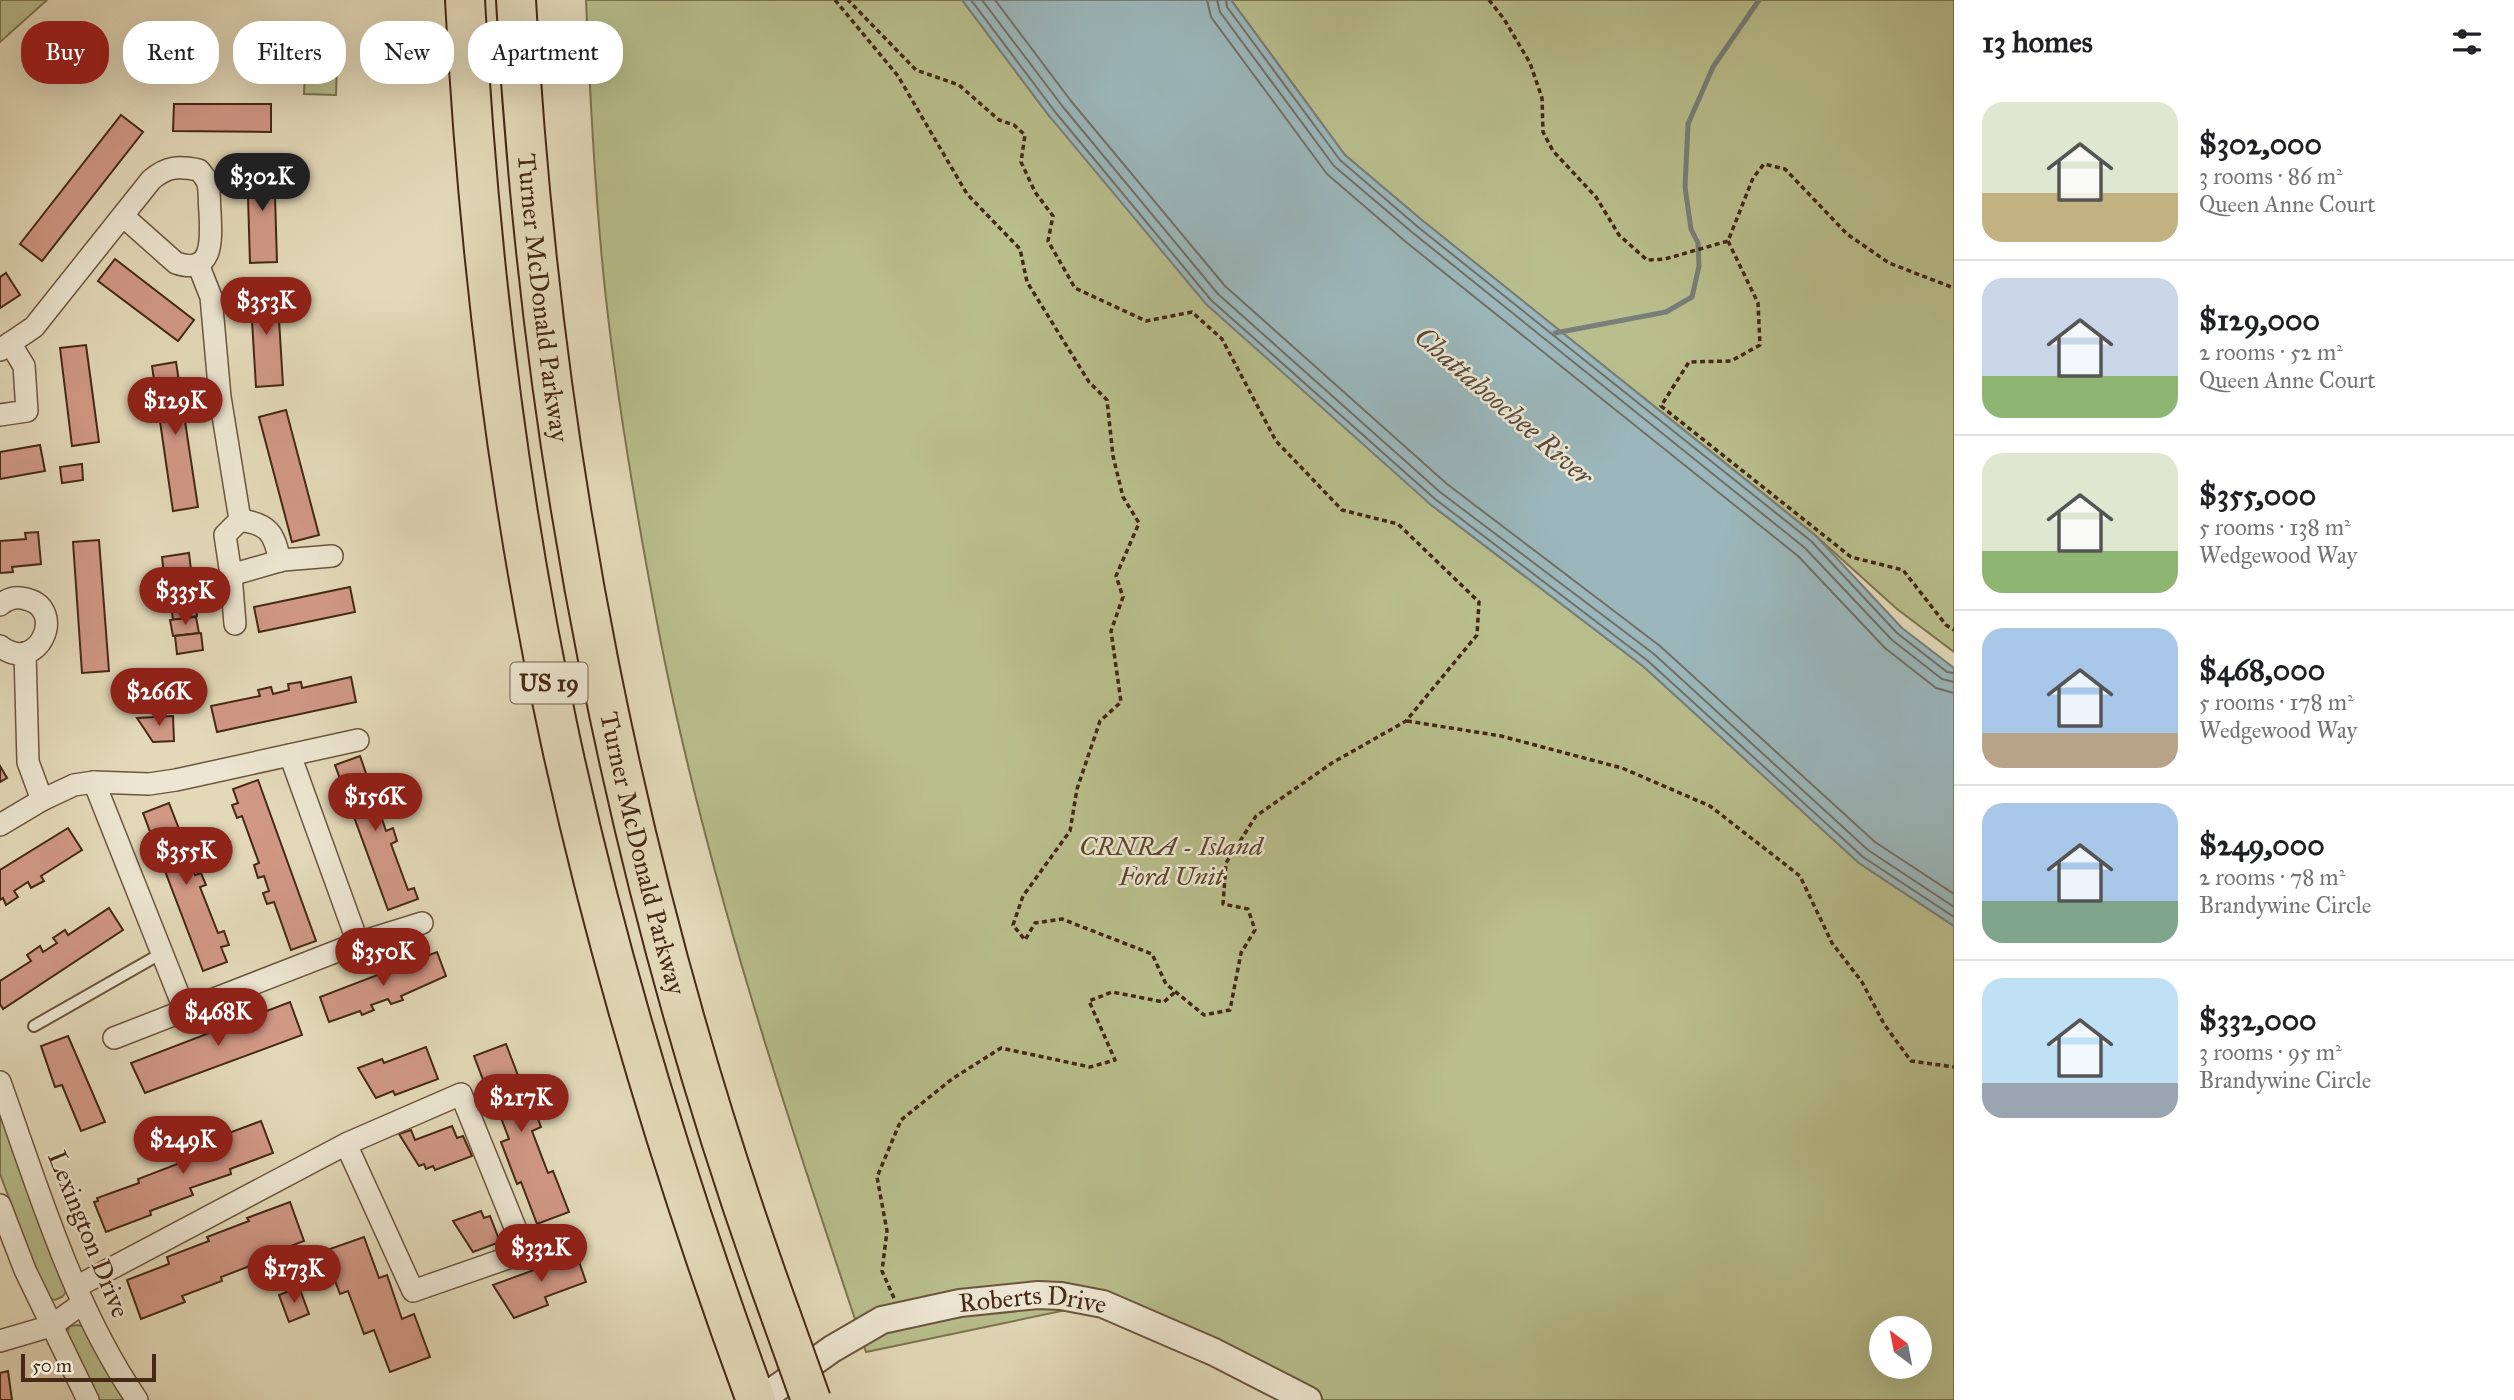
<!DOCTYPE html>
<html lang="en">
<head>
<meta charset="utf-8">
<style>
  :root { --surface:#fff; --page:#f6f6f6; --text:#202124; --muted:#757577; --line:#e0e0e0; --accent:#8f2418 }
  body { margin:0; font-family:"IM FELL Great Primer",serif; background:var(--page); color:var(--text); height:100vh; display:flex; flex-direction:column; font-size:26px; white-space:nowrap }
  * { box-sizing:border-box; margin:0 }
  p { font-size:23px; color:var(--muted) }
  .icon { flex:none; width:38px; height:38px; fill:none; stroke:currentColor; stroke-width:2; stroke-linecap:round; stroke-linejoin:round }
  .map { position:relative; flex:1; overflow:hidden }
  .details { display:flex; flex-direction:column; background:var(--surface); width:560px }
  .details>* { flex:none }
  .banner { position:absolute; left:21px; top:21px; width:665px; height:63px; display:flex; gap:14px }
  .needle { width:46px; rotate:328deg }
  .tools { position:absolute; left:1869px; top:1316px; display:grid; gap:14px }
  .tools a { display:grid; place-items:center; width:63px; height:63px; border-radius:50%; background:var(--surface); box-shadow:0 7px 28px #0002; font-size:35px }
  .scale { position:absolute; left:21px; bottom:18px; width:135px; box-sizing:border-box; padding-left:7px; border:4px solid #452915; border-top:0; font-size:19px; line-height:24px; white-space:nowrap; color:#452915; -webkit-text-stroke:5px #ede6d2; paint-order:stroke }
  .price { position:absolute; translate:-50% -60px; padding:0 16px; border-radius:24px; background:var(--accent); color:#fff; font-size:23px; line-height:46px; filter:drop-shadow(0 2px 4px #0008) }
  .price::after { content:''; position:absolute; left:50%; top:42px; width:21px; height:16px; margin-left:-10px; background:inherit; clip-path:polygon(0 0,100% 0,50% 100%) }
  .price.current { background:#222; color:#fff }
  ul { padding:0; list-style:none }
  li { display:flex; align-items:center; gap:21px; height:175px; padding:0 28px }
  li+li { border-top:2px solid var(--line) }
  li span { display:grid; place-items:center; flex:none; width:196px; height:140px; border-radius:21px; color:#555 }
  li>.icon { margin-inline-start:auto }
  span .icon { width:84px; height:84px; fill:#fffc; stroke-width:1 }
  li b { font-size:30px }
  h2 { display:flex; justify-content:space-between; align-items:center; height:84px; padding:0 28px; font-size:30px }
  .tag { padding:0 24px; border-radius:28px; background:var(--surface); box-shadow:0 7px 28px #0002; font-size:24px; line-height:63px }
  .tag.current { background:var(--accent); color:#fff }
  main { display:flex; flex:1; min-height:0 }
  .map>svg:first-child { display:block }
  .green { fill:#b8be8c; stroke:#7e7450; stroke-width:2; fill-rule:evenodd }
  .water { fill:#9bb7bb; stroke:#797e79; stroke-width:2 }
  .lines { fill:none; stroke-linecap:round; stroke-linejoin:round }
  .shore { stroke:#707068; stroke-width:2 }
  .stream { stroke:#797e79; stroke-width:5 }
  .building { fill:#d19886; stroke:#452915; stroke-width:2 }
  .service-casing { stroke:#6c553e; stroke-width:14 }
  .minor-casing { stroke:#6c553e; stroke-width:24 }
  .tertiary-casing { stroke:#6c553e; stroke-width:30 }
  .motorway-casing { stroke:#452915; stroke-width:42 }
  .path { stroke:#452915; stroke-width:3.5; stroke-dasharray:5 3.5; stroke-linecap:butt }
  .service { stroke:#ede6d2; stroke-width:10 }
  .minor { stroke:#ede6d2; stroke-width:21 }
  .tertiary { stroke:#ede6d2; stroke-width:26 }
  .motorway { stroke:#e3d9b9; stroke-width:38 }
  .motorway-bridge-casing { stroke:#452915; stroke-width:42; stroke-linecap:butt }
  .motorway-bridge { stroke:#e3d9b9; stroke-width:38 }
  .labels { text-anchor:middle; dominant-baseline:central; stroke-width:5; stroke-linejoin:round; paint-order:stroke }
  .shield { fill:#ede6d2; stroke:#77624e; stroke-width:2 }
  .shield-label { font-size:24px; font-weight:bold; fill:#452915 }
  .street-label { font-size:26px; fill:#452915; stroke:#ede6d2 }
  .park-label { font-size:26px; font-style:italic; fill:#5c472d; stroke:#ede6d2 }
  .water-label { font-size:28px; font-style:italic; fill:#5a4c3e; stroke:#ede6d2 }
</style>
</head>
<body>
<main>
<div class="map">
<svg width="1954" height="1400" viewBox="0 0 1954 1400">
  <rect width="100%" height="100%" fill="#e3d9b9"/>
  <filter id="stains"><feTurbulence type="fractalNoise" baseFrequency=".00286" numOctaves="4"/><feColorMatrix values="0 0 0 0 .2 0 0 0 0 .09 0 0 0 0 .02 0 0 0 .5 -.17"/></filter>
  <radialGradient id="worn" r=".72"><stop offset=".6" stop-color="#630" stop-opacity="0"/><stop offset="1" stop-color="#630" stop-opacity=".3"/></radialGradient>
  <g class="green">
    <path d="M0,0H47L0,42Z"/>
    <path d="M586,0H962L1050,117L1430,504L1644,667L1859,863L1954,926V1400H1322L1119,1299L866,1352C788,1119 709,885 661,643C639,529 619,414 606,299C595,200 590,99 586,0ZM1881,1328H1920V1367H1881Z"/>
    <path d="M1231,0H1954V652L1897,609L1816,536L1423,221L1345,155Z"/>
    <path d="M307,30L338,31L336,95L304,94Z"/>
    <path d="M0,1110L64,1281L66,1292L62,1297L55,1300L48,1298L43,1288L0,1174Z"/>
    <path d="M79,1325L84,1327L124,1400H98L65,1337L70,1326Z"/>
  </g>
  <path class="water" d="M962,0H1231L1345,155L1423,221L1816,536L1902,628L1954,668V926L1859,863L1644,667L1430,504L1206,304L1050,117Z"/>
  <g class="lines">
    <g class="shore">
      <path d="M971,0L1056,113L1211,300L1435,499L1648,661L1863,857L1954,917"/>
      <path d="M982,0L1063,107L1218,294L1440,492L1654,654L1868,850L1954,907"/>
      <path d="M995,0L1071,101L1225,286L1447,484L1660,646L1875,842L1954,894"/>
      <path d="M1207,0L1211,17L1327,174L1406,242L1798,556L1885,648L1936,688L1954,693"/>
      <path d="M1217,0L1220,12L1334,166L1413,233L1805,548L1892,640L1942,679L1954,682"/>
      <path d="M1226,0L1227,7L1340,160L1418,227L1811,541L1897,633L1947,672L1954,673"/>
    </g>
    <path class="stream" d="M1555,333L1666,312L1692,297L1699,266L1698,243L1691,229L1685,187L1688,124L1713,67L1759,0"/>
  </g>
  <g class="building">
    <path d="M174,104H271V132L173,131Z"/>
    <path d="M121,115L143,132L42,261L20,244Z"/>
    <path d="M274,163L277,262L250,263L247,164Z"/>
    <path d="M115,259L194,320L178,341L98,281Z"/>
    <path d="M6,273L20,295L0,308V277Z"/>
    <path d="M277,287L283,385L256,387L250,288Z"/>
    <path d="M86,345L99,442L72,446L60,348Z"/>
    <path d="M176,362L198,507L173,511L152,366Z"/>
    <path d="M286,410L319,535L292,542L259,417Z"/>
    <path d="M40,445L45,471L0,479V452Z"/>
    <path d="M82,464L83,480L62,483L60,467Z"/>
    <path d="M38,532L41,564L12,567L13,572L0,573V541L26,539L25,533Z"/>
    <path d="M99,540L109,671L82,673L73,542Z"/>
    <path d="M189,553L191,570L164,574L162,557Z"/>
    <path d="M194,569L196,585L169,589L166,574Z"/>
    <path d="M192,586L194,601L169,605L167,590Z"/>
    <path d="M350,587L355,612L259,632L254,607Z"/>
    <path d="M196,601L197,616L173,620L171,605Z"/>
    <path d="M196,617L199,633L173,636L170,620Z"/>
    <path d="M201,633L203,650L177,654L175,636Z"/>
    <path d="M351,677L356,702L217,732L211,706L260,696L258,690L271,687L273,694L289,690L288,684L301,682L302,688Z"/>
    <path d="M173,716L174,741L153,742L137,718Z"/>
    <path d="M360,756L376,802L383,800L387,813L381,816L386,831L393,828L397,841L391,844L408,890L414,888L418,899L388,910L335,765Z"/>
    <path d="M0,766L7,778L0,782Z"/>
    <path d="M258,780L316,941L291,950L274,902L267,904L263,893L269,891L264,876L258,878L254,865L259,863L242,816L237,818L232,805L238,803L233,789Z"/>
    <path d="M169,803L186,847L191,845L196,857L189,860L195,875L201,873L206,885L200,887L218,933L224,931L229,945L221,947L227,962L203,971L143,813Z"/>
    <path d="M68,828L82,850L41,876L44,881L31,888L28,882L14,891L18,897L6,905L3,898L0,900V870Z"/>
    <path d="M109,908L123,930L3,1009L0,1004V981L31,961L27,955L40,946L43,952L57,943L53,938L65,930L68,935Z"/>
    <path d="M437,952L446,976L401,996L403,1000L391,1004L388,999L371,1005L374,1010L362,1015L360,1011L329,1022L320,997Z"/>
    <path d="M290,1002L302,1035L145,1093L131,1063Z"/>
    <path d="M68,1036L105,1122L81,1131L62,1085L55,1087L41,1046Z"/>
    <path d="M506,1044L522,1086L525,1085L541,1127L532,1131L548,1173L553,1171L569,1212L537,1224L521,1182L517,1184L501,1142L509,1139L493,1097L490,1098L474,1056Z"/>
    <path d="M426,1047L438,1079L395,1095L393,1091L376,1098L358,1068L382,1059L384,1063Z"/>
    <path d="M261,1121L273,1153L230,1169L231,1174L190,1188L193,1195L150,1211L151,1215L106,1232L94,1202L98,1201L97,1198L139,1183L138,1179L180,1163L177,1156L219,1140L218,1137Z"/>
    <path d="M452,1126L457,1138L463,1136L472,1156L435,1170L433,1166L426,1169L424,1164L419,1166L399,1134L411,1130L415,1140Z"/>
    <path d="M290,1202L304,1241L262,1257L263,1261L221,1277L222,1281L182,1296L185,1302L141,1319L127,1280L169,1264L167,1257L209,1241L207,1237L249,1221L247,1218Z"/>
    <path d="M481,1211L484,1218L490,1216L500,1242L473,1252L453,1221Z"/>
    <path d="M364,1237L379,1278L387,1275L402,1319L414,1314L430,1357L390,1372L374,1330L364,1334L348,1291L340,1294L324,1251Z"/>
    <path d="M575,1250L586,1282L545,1297L548,1305L514,1318L493,1285L534,1270L532,1266Z"/>
    <path d="M299,1287L309,1314L289,1322L279,1295Z"/>
    <path d="M8,1371L12,1400H0V1373Z"/>
  </g>
  <g class="lines">
    <g class="service-casing">
      <path id="service" d="M34,1026L162,953"/>
    </g>
    <g class="minor-casing">
      <g id="minor">
        <path d="M198,264L211,297L220,397L240,520L225,535L231,575L283,560L332,556"/>
        <path d="M0,350L34,327L151,180C167,166 179,166 199,170C202,174 207,179 208,184C210,193 209,204 210,212C211,237 215,276 176,263L123,216"/>
        <path d="M0,415L27,411L24,366L10,343"/>
        <path d="M240,520C269,524 274,533 280,561"/>
        <path d="M231,575L235,624"/>
        <path d="M0,605C7,599 16,596 26,599C68,609 38,676 0,646"/>
        <path d="M25,653L28,762L42,800"/>
        <path d="M290,755L358,943"/>
        <path d="M94,782L185,1011"/>
        <path d="M0,825L42,800L74,785L94,782L149,784L176,780L358,740"/>
        <path d="M114,1038L358,943L422,923"/>
        <path d="M0,1082C39,1191 72,1304 137,1400"/>
        <path d="M0,1205L25,1270L88,1400"/>
        <path d="M76,1287L346,1144L413,1291L525,1252L461,1094L346,1144"/>
        <path d="M0,1341L51,1326L83,1303"/>
      </g>
    </g>
    <g class="tertiary-casing">
      <g id="tertiary">
        <path id="s1" d="M760,1400L832,1349L882,1320L960,1303L1038,1295L1061,1296L1103,1304L1214,1352L1308,1400"/>
      </g>
    </g>
    <g class="motorway-casing">
      <g id="motorway">
        <path d="M465,0C478,249 508,499 561,743C610,967 677,1186 756,1400"/>
        <path id="s2" d="M516,0C540,449 627,894 781,1316"/>
      </g>
    </g>
    <g class="path">
      <path d="M835,0L898,76L967,194L1020,249L1027,282L1089,382L1107,400L1113,456L1123,497L1139,523L1116,576L1123,597L1111,631L1121,702L1100,721L1077,789L1070,831L1023,896L1013,925L1025,940L1035,923L1062,919L1152,954L1166,984L1204,1015L1230,1010L1241,953L1255,930L1248,909L1223,904L1226,863L1256,816L1332,763L1406,721L1477,635L1479,602L1398,524L1342,510L1276,441L1222,339L1192,312L1146,321L1075,288L1048,241L1053,216L1035,192L1021,162L1025,135L1014,125L999,120L959,85L916,70L848,0"/>
      <path d="M1489,0L1504,19L1530,63L1542,98L1543,132L1553,151L1596,197L1619,235L1647,260L1665,259L1728,241L1753,178L1764,164L1785,169L1847,234L1889,263L1954,288"/>
      <path d="M1728,241L1758,303L1760,345L1731,361L1689,362L1661,406L1851,557L1903,570L1946,625L1954,630"/>
      <path d="M1407,721L1501,736L1622,768L1710,806L1800,876L1832,943L1862,982L1884,1024L1911,1061L1954,1067"/>
      <path d="M894,1298L882,1271L887,1231L877,1177L901,1120L952,1079L1001,1048L1090,1067L1115,1060L1089,1001L1112,992L1164,1002L1175,992"/>
    </g>
    <use href="#service" class="service"/>
    <use href="#minor" class="minor"/>
    <use href="#tertiary" class="tertiary"/>
    <use href="#motorway" class="motorway"/>
    <g class="motorway-bridge-casing">
      <path id="motorway-bridge" d="M781,1316L811,1400"/>
    </g>
    <use href="#motorway-bridge" class="motorway-bridge"/>
  </g>
  <g class="labels">
    <rect class="shield" x="510.5" y="662.5" width="77" height="41" rx="5"/>
    <g class="shield-label">
      <text x="549" y="683">US 19</text>
    </g>
    <g class="street-label">
      <text stroke="none"><textPath href="#s2" startOffset="299">Turner McDonald Parkway</textPath></text>
      <text stroke="none"><textPath href="#s2" startOffset="864">Turner McDonald Parkway</textPath></text>
      <text transform="translate(89 1234) rotate(68)">Lexington Drive</text>
      <text stroke="none"><textPath href="#s1" startOffset="299">Roberts Drive</textPath></text>
    </g>
    <g class="park-label">
      <text x="1171" y="846">CRNRA - Island<tspan x="1171" dy="30">Ford Unit</tspan></text>
    </g>
    <g class="water-label">
      <text transform="translate(1504 406) rotate(41)">Chattahoochee River</text>
    </g>
  </g>
  <rect width="100%" height="100%" filter="url(#stains)"/>
  <rect width="100%" height="100%" fill="url(#worn)"/>
</svg>
<div class="tools">
<a><svg class="needle" viewBox="-14 -14 28 28"><path d="M0-13l5 13h-10z" fill="#e53935"/><path d="M0 13l5-13h-10z" fill="#757577"/></svg></a>
</div>
<div class="scale">50 m</div>
<b class="price current" style="left:262px;top:213px">$302K</b>
<b class="price" style="left:266px;top:337px">$353K</b>
<b class="price" style="left:175px;top:437px">$129K</b>
<b class="price" style="left:185px;top:627px">$335K</b>
<b class="price" style="left:159px;top:728px">$266K</b>
<b class="price" style="left:375px;top:833px">$156K</b>
<b class="price" style="left:186px;top:887px">$355K</b>
<b class="price" style="left:383px;top:988px">$350K</b>
<b class="price" style="left:218px;top:1048px">$468K</b>
<b class="price" style="left:521px;top:1134px">$217K</b>
<b class="price" style="left:183px;top:1176px">$249K</b>
<b class="price" style="left:541px;top:1284px">$332K</b>
<b class="price" style="left:294px;top:1305px">$173K</b>
<div class="banner">
<a class="tag current">Buy</a>
<a class="tag">Rent</a>
<a class="tag">Filters</a>
<a class="tag">New</a>
<a class="tag">Apartment</a>
</div>
</div>
<section class="details">
<h2>13 homes<svg class="icon" aria-label="filters" viewBox="0 0 24 24"><path d="M4 7h16M4 17h16"/><circle cx="9" cy="7" r="2"/><circle cx="15" cy="17" r="2"/></svg></h2>
<ul>
<li><span style="background:linear-gradient(#dfe7d0 65%,#c2b280 0)"><svg class="icon" aria-label="home" viewBox="0 0 24 24"><path d="M3 11l9-7 9 7M6 9v11h12V9"/></svg></span><div><b>$302,000</b><p>3 rooms · 86 m²</p><p>Queen Anne Court</p></div></li>
<li><span style="background:linear-gradient(#c9d6e8 70%,#8fb573 0)"><svg class="icon" aria-label="home" viewBox="0 0 24 24"><path d="M3 11l9-7 9 7M6 9v11h12V9"/></svg></span><div><b>$129,000</b><p>2 rooms · 52 m²</p><p>Queen Anne Court</p></div></li>
<li><span style="background:linear-gradient(#dfe7d0 70%,#8fb573 0)"><svg class="icon" aria-label="home" viewBox="0 0 24 24"><path d="M3 11l9-7 9 7M6 9v11h12V9"/></svg></span><div><b>$355,000</b><p>5 rooms · 138 m²</p><p>Wedgewood Way</p></div></li>
<li><span style="background:linear-gradient(#a9c7e8 75%,#b9a48a 0)"><svg class="icon" aria-label="home" viewBox="0 0 24 24"><path d="M3 11l9-7 9 7M6 9v11h12V9"/></svg></span><div><b>$468,000</b><p>5 rooms · 178 m²</p><p>Wedgewood Way</p></div></li>
<li><span style="background:linear-gradient(#a9c7e8 70%,#7fa58c 0)"><svg class="icon" aria-label="home" viewBox="0 0 24 24"><path d="M3 11l9-7 9 7M6 9v11h12V9"/></svg></span><div><b>$249,000</b><p>2 rooms · 78 m²</p><p>Brandywine Circle</p></div></li>
<li><span style="background:linear-gradient(#bfe0f5 75%,#9aa5b1 0)"><svg class="icon" aria-label="home" viewBox="0 0 24 24"><path d="M3 11l9-7 9 7M6 9v11h12V9"/></svg></span><div><b>$332,000</b><p>3 rooms · 95 m²</p><p>Brandywine Circle</p></div></li>
</ul>
</section>
</main>
</body>
</html>
